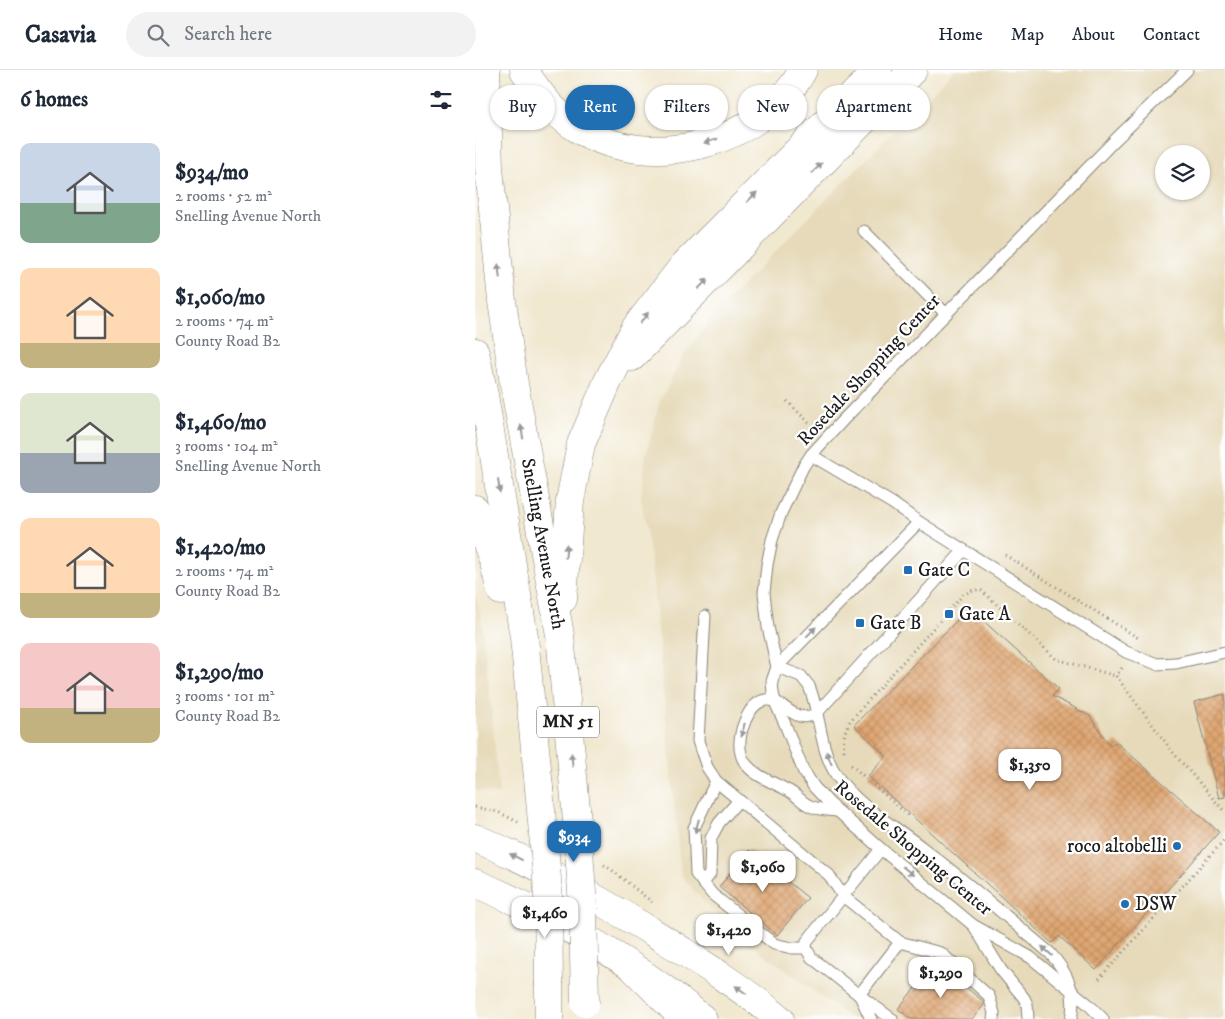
<!DOCTYPE html>
<html lang="en">
<head>
<meta charset="utf-8">
<style>
  :root { --surface:#fff; --page:#f2f2f3; --text:#1f2937; --muted:#747a83; --line:#e0e1e3; --accent:#1f6fb2 }
  body { margin:0; font-family:"IM FELL DW Pica",serif; background:var(--page); color:var(--text); height:100vh; display:flex; flex-direction:column; font-size:19px; white-space:nowrap }
  * { box-sizing:border-box; margin:0 }
  p { font-size:16px; color:var(--muted) }
  .icon { flex:none; width:28px; height:28px; fill:none; stroke:currentColor; stroke-width:2; stroke-linecap:round; stroke-linejoin:round }
  .map { position:relative; flex:1; overflow:hidden }
  .drawer { display:flex; flex-direction:column; background:var(--surface); width:475px }
  .drawer>* { flex:none }
  .guide { position:absolute; left:15px; top:15px; width:475px; height:45px; display:flex; gap:10px }
  .tools { position:absolute; left:680px; top:75px; display:grid; gap:10px }
  .tools a { display:grid; place-items:center; width:55px; height:55px; border-radius:50%; background:var(--surface); box-shadow:0 1px 4px #0004; font-size:25px }
  .price { position:absolute; translate:-50% -42px; padding:0 11px; border-radius:10px; background:#fff; color:#222; font-size:16px; line-height:32px; filter:drop-shadow(0 1px 2px #0008) }
  .price::after { content:''; position:absolute; left:50%; top:30px; width:15px; height:11px; margin-left:-8px; background:inherit; clip-path:polygon(0 0,100% 0,50% 100%) }
  .price.current { background:var(--accent); color:#fff }
  ul { padding:0; list-style:none }
  li { display:flex; align-items:center; gap:15px; height:125px; padding:0 20px }
  li span { display:grid; place-items:center; flex:none; width:140px; height:100px; border-radius:10px; color:#555 }
  li>.icon { margin-inline-start:auto }
  span .icon { width:60px; height:60px; fill:#fffc; stroke-width:1 }
  li b { font-size:21px }
  h2 { display:flex; justify-content:space-between; align-items:center; height:60px; padding:0 20px; font-size:21px }
  .tag { padding:0 18px; border-radius:22px; background:var(--surface); box-shadow:0 1px 4px #0004; font-size:18px; line-height:45px }
  .tag.current { background:var(--accent); color:#fff }
  header { display:flex; align-items:center; gap:30px; box-sizing:border-box; height:70px; padding:0 25px; background:var(--surface); border-bottom:1px solid var(--line) }
  header strong { font-size:24px }
  nav { display:flex; gap:28px; margin-inline-start:auto; font-size:18px }
  .search { width:350px; height:45px; background:var(--page); display:flex; align-items:center; gap:12px; box-sizing:border-box; padding:0 18px; border-radius:28px; color:var(--muted); font-size:19px }
  main { display:flex; flex:1; min-height:0 }
  .map>svg:first-child { display:block }
  .built { fill:#e6daba; fill-rule:evenodd }
  .building { fill:url(#building-cross-hatch) }
  .lines { fill:none; stroke-linecap:round; stroke-linejoin:round }
  .lane-casing { stroke:#868276; stroke-width:13 }
  .secondary-casing { stroke:#868276; stroke-width:29 }
  .highway-casing { stroke:#868276; stroke-width:29 }
  .path { stroke:#868276; stroke-width:3; stroke-dasharray:1 4; stroke-linecap:butt }
  .lane { stroke:#fff; stroke-width:11 }
  .secondary { stroke:#fff; stroke-width:28 }
  .highway { stroke:#fff; stroke-width:28 }
  .highway-bridge-casing { stroke:#868276; stroke-width:29; stroke-linecap:butt }
  .highway-bridge { stroke:#fff; stroke-width:28 }
  .oneway { fill:#999 }
  .poi-dot { fill:#1f6fb2; stroke:#fff; stroke-width:2 }
  .labels { text-anchor:middle; dominant-baseline:central; stroke-width:4.5; stroke-linejoin:round; paint-order:stroke }
  .shield { fill:#fff; stroke:#606060; stroke-width:1 }
  .shield-label { font-size:18px; font-weight:bold; fill:#1c1c1c }
  .street-label { font-size:19px; fill:#1c1c1c; stroke:#fff }
  .poi-label { font-size:19px; fill:#1c1c1c; stroke:#fff; text-anchor:start }
</style>
</head>
<body>
<header>
<strong>Casavia</strong>
<div class="search"><svg class="icon" aria-label="search" viewBox="0 0 24 24"><circle cx="10" cy="10" r="6"/><path d="M15 15l6 6"/></svg>Search here</div>
<nav><a>Home</a><a>Map</a><a>About</a><a>Contact</a></nav>
</header>
<main>
<section class="drawer">
<h2>6 homes<svg class="icon" aria-label="filters" viewBox="0 0 24 24"><path d="M4 7h16M4 17h16"/><circle cx="9" cy="7" r="2"/><circle cx="15" cy="17" r="2"/></svg></h2>
<ul>
<li><span style="background:linear-gradient(#c9d6e8 60%,#7fa58c 0)"><svg class="icon" aria-label="home" viewBox="0 0 24 24"><path d="M3 11l9-7 9 7M6 9v11h12V9"/></svg></span><div><b>$934/mo</b><p>2 rooms · 52 m²</p><p>Snelling Avenue North</p></div></li>
<li><span style="background:linear-gradient(#ffd9b3 75%,#c2b280 0)"><svg class="icon" aria-label="home" viewBox="0 0 24 24"><path d="M3 11l9-7 9 7M6 9v11h12V9"/></svg></span><div><b>$1,060/mo</b><p>2 rooms · 74 m²</p><p>County Road B2</p></div></li>
<li><span style="background:linear-gradient(#dfe7d0 60%,#9aa5b1 0)"><svg class="icon" aria-label="home" viewBox="0 0 24 24"><path d="M3 11l9-7 9 7M6 9v11h12V9"/></svg></span><div><b>$1,460/mo</b><p>3 rooms · 104 m²</p><p>Snelling Avenue North</p></div></li>
<li><span style="background:linear-gradient(#ffd9b3 75%,#c2b280 0)"><svg class="icon" aria-label="home" viewBox="0 0 24 24"><path d="M3 11l9-7 9 7M6 9v11h12V9"/></svg></span><div><b>$1,420/mo</b><p>2 rooms · 74 m²</p><p>County Road B2</p></div></li>
<li><span style="background:linear-gradient(#f6c9c9 65%,#c2b280 0)"><svg class="icon" aria-label="home" viewBox="0 0 24 24"><path d="M3 11l9-7 9 7M6 9v11h12V9"/></svg></span><div><b>$1,290/mo</b><p>3 rooms · 101 m²</p><p>County Road B2</p></div></li>
</ul>
</section>
<div class="map">
<svg width="750" height="949" viewBox="0 0 750 949">
  <defs>
    <pattern id="building-cross-hatch" width="8" height="8" patternUnits="userSpaceOnUse" patternTransform="scale(1.25)"><rect width="8" height="8" fill="#dfa672"/><path d="M0 0l8 8M0 8l8-8" fill="none" stroke="#bf8e62"/></pattern>
  </defs>
  <rect width="100%" height="100%" fill="#fff"/>
  <filter id="ink" filterUnits="userSpaceOnUse"><feTurbulence type="fractalNoise" baseFrequency=".02" numOctaves="2"/><feDisplacementMap in="SourceGraphic" scale="10" xChannelSelector="R" yChannelSelector="G"/><feConvolveMatrix kernelMatrix="1 2 1 2 8 2 1 2 1" color-interpolation-filters="sRGB"/></filter>
  <filter id="wash" filterUnits="userSpaceOnUse"><feTurbulence type="fractalNoise" baseFrequency=".0096" numOctaves="4" result="noise"/><feDisplacementMap in="SourceGraphic" scale="20" xChannelSelector="R" yChannelSelector="G"/><feGaussianBlur stdDeviation="1.12" result="paint"/><feColorMatrix in="noise" values="0 0 0 0 0 0 0 0 0 0 0 0 0 0 0 0 0 1.4 0 .05"/><feComposite in="paint" operator="in"/></filter>
  <g filter="url(#wash)">
    <rect width="100%" height="100%" fill="#f1e8d0"/>
    <g class="built">
      <path d="M479,0H750V949H377L259,862L228,831L206,805L175,483L166,429L171,385L185,331L209,285L242,241ZM689,84H726V121H689Z"/>
      <path d="M0,524L6,547L17,643L24,725L0,720Z"/>
    </g>
    <g id="blocks">
      <g class="building">
        <path d="M494,538L584,619L577,626L615,646L635,676L641,672L744,762L621,900L584,866L577,873L393,706L411,686L379,655Z"/>
        <path d="M750,624V727L744,728L719,632Z"/>
        <path d="M274,780L333,828L302,865L244,817Z"/>
        <path d="M460,893L508,931L509,935L497,949H436L423,939Z"/>
      </g>
    </g>
  </g>
  <g filter="url(#ink)">
    <use href="#blocks" fill-opacity="0" stroke="#868276" stroke-width="1"/>
    <g class="lines">
      <g class="lane-casing">
        <g id="lane">
          <path d="M389,161L471,244"/>
          <path d="M336,385L417,433L444,452L651,582L682,594L701,593L750,582"/>
          <path d="M230,546L223,671L232,697L241,711L354,805L368,826L425,872L384,925L336,887L331,878L332,871L406,779"/>
          <path d="M302,597L326,606L334,616C346,645 344,679 362,706C384,738 419,755 449,779C492,812 533,848 575,883C592,902 602,922 596,949"/>
          <path d="M302,597L444,452"/>
          <path d="M241,711L219,758L221,804L237,824L299,874L317,878H331"/>
          <path d="M362,741C353,740 341,740 333,735C326,731 321,725 314,721C287,706 256,700 267,659C270,650 274,639 283,633C305,619 315,657 341,644L489,480"/>
          <path d="M228,813L235,804L236,768L244,753L264,730"/>
          <path d="M499,856L526,900L549,928L552,934L553,949"/>
          <path d="M425,872L466,883L514,926L519,943L518,949"/>
          <path d="M384,925L417,949"/>
          <path d="M385,926L396,949"/>
          <path d="M628,949L613,934L555,887L498,855L406,779L356,735L339,717L328,700L310,654L300,632L298,623L297,611L302,597L293,557L289,523L292,495L297,470L306,443L328,397L336,385L368,350L640,70L712,0"/>
        </g>
      </g>
      <g class="secondary-casing">
        <g id="secondary">
          <path d="M0,768C62,794 121,828 179,863C222,890 266,917 305,949"/>
          <path d="M0,813C82,848 159,892 228,949"/>
        </g>
      </g>
      <g class="highway-casing">
        <g id="highway">
          <path id="s1" d="M11,0L14,98L27,231L39,314L85,565L101,739"/>
          <path d="M49,0C63,23 79,44 103,59C175,103 287,75 328,0"/>
          <path d="M0,282L9,325L49,567L64,718"/>
          <path d="M157,287L438,0"/>
          <path d="M0,439L19,493L26,521"/>
          <path d="M88,529L95,431L106,374L133,311L161,257L208,196L403,0"/>
          <path d="M156,896L209,949"/>
          <path d="M74,915V949"/>
        </g>
      </g>
      <g class="path">
        <path d="M312,331L340,359"/>
        <path d="M530,485L665,569"/>
        <path d="M647,598L641,606L700,685L750,742"/>
        <path d="M369,681C368,669 369,661 375,651L488,525L498,520H506L581,589L641,606"/>
        <path d="M376,695L434,746"/>
        <path d="M0,737L23,742L43,752"/>
        <path d="M129,795L137,800L177,832"/>
        <path d="M624,909L750,769"/>
      </g>
      <use href="#lane" class="lane"/>
      <use href="#secondary" class="secondary"/>
      <use href="#highway" class="highway"/>
      <g class="highway-bridge-casing">
        <g id="highway-bridge">
          <path d="M64,718L73,820L74,915"/>
          <path d="M101,739L108,836L110,933"/>
        </g>
      </g>
      <use href="#highway-bridge" class="highway-bridge"/>
    </g>
    <defs><path id="oneway-solid" d="M-6-.8H1V-3.2L6.5 0L1 3.2V.8H-6Z" transform="scale(1.25)"/></defs>
    <g class="oneway">
      <use href="#oneway-solid" transform="translate(236 71) rotate(163)"/>
      <use href="#oneway-solid" transform="translate(342 98) rotate(-46)"/>
      <use href="#oneway-solid" transform="translate(277 127) rotate(-45)"/>
      <use href="#oneway-solid" transform="translate(24 201) rotate(-96)"/>
      <use href="#oneway-solid" transform="translate(228 214) rotate(-46)"/>
      <use href="#oneway-solid" transform="translate(169 248) rotate(-53)"/>
      <use href="#oneway-solid" transform="translate(47 362) rotate(-100)"/>
      <use href="#oneway-solid" transform="translate(24 416) rotate(81)"/>
      <use href="#oneway-solid" transform="translate(91 481) rotate(-85)"/>
      <use href="#oneway-solid" transform="translate(336 562) rotate(-46)"/>
      <use href="#oneway-solid" transform="translate(268 660) rotate(104)"/>
      <use href="#oneway-solid" transform="translate(354 688) rotate(-112)"/>
      <use href="#oneway-solid" transform="translate(97 690) rotate(-95)"/>
      <use href="#oneway-solid" transform="translate(222 756) rotate(105)"/>
      <use href="#oneway-solid" transform="translate(41 787) rotate(-153)"/>
      <use href="#oneway-solid" transform="translate(433 801) rotate(39)"/>
      <use href="#oneway-solid" transform="translate(572 881) rotate(-138)"/>
      <use href="#oneway-solid" transform="translate(266 920) rotate(-145)"/>
    </g>
  </g>
  <g class="poi-dot">
    <rect x="428" y="495" width="10" height="10" rx="2.5"/>
    <rect x="469" y="539" width="10" height="10" rx="2.5"/>
    <rect x="380" y="548" width="10" height="10" rx="2.5"/>
    <circle cx="702" cy="776" r="5"/>
    <circle cx="650" cy="834" r="5"/>
  </g>
  <g class="labels">
    <rect class="shield" x="62" y="636.5" width="62" height="31" rx="4"/>
    <g class="shield-label">
      <text x="93" y="652">MN 51</text>
    </g>
    <g class="street-label">
      <text transform="translate(394 300) rotate(-47)">Rosedale Shopping Center</text>
      <text stroke="none"><textPath href="#s1" startOffset="478">Snelling Avenue North</textPath></text>
      <text transform="translate(438 778) rotate(40)">Rosedale Shopping Center</text>
    </g>
    <g class="poi-label">
      <text x="443" y="500">Gate C</text>
      <text x="484" y="544">Gate A</text>
      <text x="395" y="553">Gate B</text>
      <text x="692" y="776" text-anchor="end">roco altobelli</text>
      <text x="660" y="834">DSW</text>
    </g>
  </g>
</svg>
<div class="tools">
<a><svg class="icon" aria-label="layers" viewBox="0 0 24 24"><path d="M12 4l9 5-9 5-9-5zM3 14l9 5 9-5"/></svg></a>
</div>
<b class="price" style="left:555px;top:721px">$1,350</b>
<b class="price current" style="left:99px;top:793px">$934</b>
<b class="price" style="left:288px;top:823px">$1,060</b>
<b class="price" style="left:70px;top:869px">$1,460</b>
<b class="price" style="left:254px;top:886px">$1,420</b>
<b class="price" style="left:466px;top:929px">$1,290</b>
<div class="guide">
<a class="tag">Buy</a>
<a class="tag current">Rent</a>
<a class="tag">Filters</a>
<a class="tag">New</a>
<a class="tag">Apartment</a>
</div>
</div>
</main>
</body>
</html>
